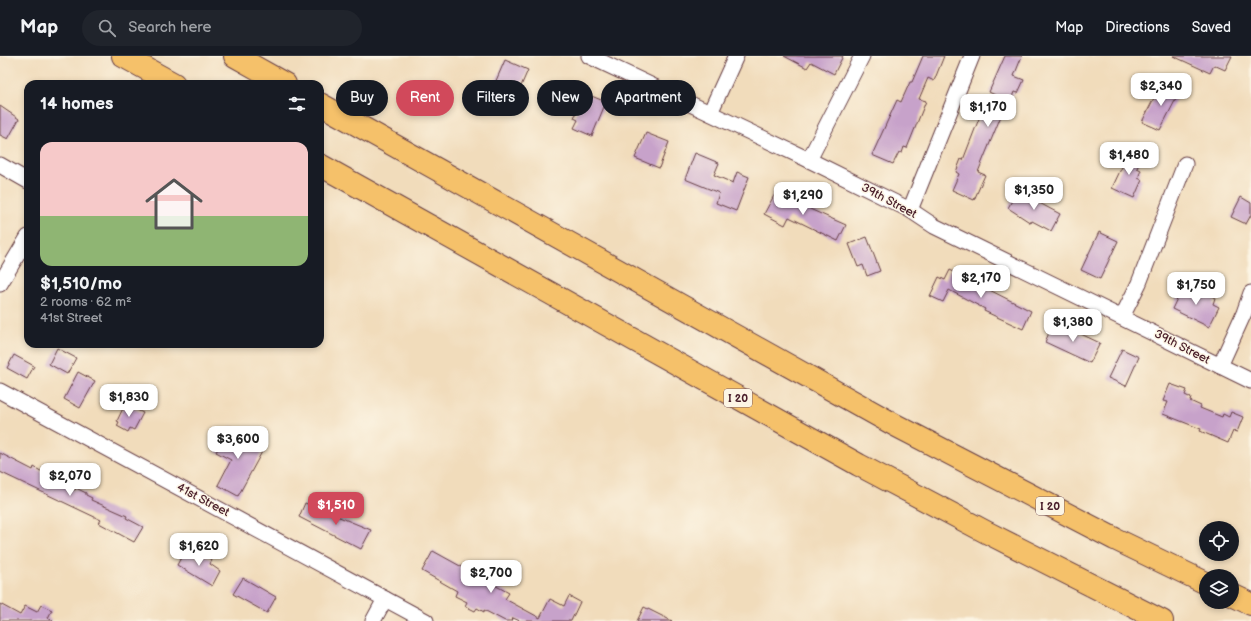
<!DOCTYPE html>
<html lang="en">
<head>
<meta charset="utf-8">
<style>
  :root { --surface:#171b24; --page:#20242c; --text:#f1f3f6; --muted:#9ea1a6; --line:#363941; --accent:#d1495b }
  body { margin:0; font-family:"Balsamiq Sans",sans-serif; background:var(--page); color:var(--text); height:100vh; display:flex; flex-direction:column; font-size:15px; white-space:nowrap }
  * { box-sizing:border-box; margin:0 }
  p { font-size:13px; color:var(--muted) }
  .icon { flex:none; width:22px; height:22px; fill:none; stroke:currentColor; stroke-width:2; stroke-linecap:round; stroke-linejoin:round }
  .map { position:relative; flex:1; overflow:hidden }
  .sheet { position:absolute; left:24px; top:24px; width:300px; height:268px; display:flex; flex-direction:column; background:var(--surface); border-radius:12px; box-shadow:0 2px 6px #0003 }
  .sheet>* { flex:none }
  .hud { position:absolute; left:336px; top:24px; width:380px; height:36px; display:flex; gap:8px }
  .controls { position:absolute; left:1199px; top:465px; display:grid; gap:8px }
  .controls a { display:grid; place-items:center; width:40px; height:40px; border-radius:50%; background:var(--surface); box-shadow:0 2px 6px #0003; font-size:20px }
  .price { position:absolute; translate:-50% -34px; padding:0 9px; border-radius:8px; background:#fff; color:#222; font-size:13px; line-height:26px; filter:drop-shadow(0 1px 2px #0008) }
  .price::after { content:''; position:absolute; left:50%; top:24px; width:12px; height:9px; margin-left:-6px; background:inherit; clip-path:polygon(0 0,100% 0,50% 100%) }
  .price.active { background:var(--accent); color:#fff }
  ul { padding:0; list-style:none }
  li { display:grid; align-content:center; gap:8px; height:212px; padding:0 16px }
  li+li { border-top:1px solid var(--line) }
  li span { display:grid; place-items:center; height:124px; border-radius:12px; color:#555 }
  li>.icon { margin-inline-start:auto }
  span .icon { width:72px; height:72px; fill:#fffc; stroke-width:1 }
  li b { font-size:17px }
  h2 { display:flex; justify-content:space-between; align-items:center; height:48px; padding:0 16px; font-size:17px }
  .chip { padding:0 14px; border-radius:18px; background:var(--surface); box-shadow:0 2px 6px #0003; font-size:14px; line-height:36px }
  .chip.active { background:var(--accent); color:#fff }
  header { display:flex; align-items:center; gap:24px; box-sizing:border-box; height:56px; padding:0 20px; background:var(--surface); border-bottom:1px solid var(--line) }
  header strong { font-size:19px }
  nav { display:flex; gap:22px; margin-inline-start:auto; font-size:14px }
  .search { width:280px; height:36px; background:var(--page); display:flex; align-items:center; gap:10px; box-sizing:border-box; padding:0 14px; border-radius:22px; color:var(--muted); font-size:15px }
  .map>svg:first-child { display:block }
  .building { fill:#c7a2ca }
  .lines { fill:none; stroke-linecap:round; stroke-linejoin:round }
  .minor-casing { stroke:#633b41; stroke-width:17 }
  .highway-casing { stroke:#633b41; stroke-width:24 }
  .minor { stroke:#fff; stroke-width:15 }
  .highway { stroke:#f5c16b; stroke-width:22 }
  .labels { text-anchor:middle; dominant-baseline:central; stroke-width:3; stroke-linejoin:round; paint-order:stroke }
  .shield { fill:#fcf5e5; stroke:#7f5f63; stroke-width:1 }
  .shield-label { font-size:11px; font-weight:bold; fill:#4a1f2b }
  .street-label { font-size:12px; fill:#4a1f2b; stroke:#fcf5e5 }
</style>
</head>
<body>
<header>
<strong>Map</strong>
<div class="search"><svg class="icon" aria-label="search" viewBox="0 0 24 24"><circle cx="10" cy="10" r="6"/><path d="M15 15l6 6"/></svg>Search here</div>
<nav><a>Map</a><a>Directions</a><a>Saved</a></nav>
</header>
<div class="map">
<svg width="1251" height="565" viewBox="0 0 1251 565">
  <rect width="100%" height="100%" fill="#fcf5e5"/>
  <filter id="ink" filterUnits="userSpaceOnUse"><feTurbulence type="fractalNoise" baseFrequency=".025" numOctaves="2"/><feDisplacementMap in="SourceGraphic" scale="8" xChannelSelector="R" yChannelSelector="G"/><feConvolveMatrix kernelMatrix="1 2 1 2 8 2 1 2 1" color-interpolation-filters="sRGB"/></filter>
  <filter id="wash" filterUnits="userSpaceOnUse"><feTurbulence type="fractalNoise" baseFrequency=".012" numOctaves="4" result="noise"/><feDisplacementMap in="SourceGraphic" scale="16" xChannelSelector="R" yChannelSelector="G"/><feGaussianBlur stdDeviation="0.9" result="paint"/><feColorMatrix in="noise" values="0 0 0 0 0 0 0 0 0 0 0 0 0 0 0 0 0 1.4 0 .05"/><feComposite in="paint" operator="in"/></filter>
  <g filter="url(#wash)">
    <rect width="100%" height="100%" fill="#f1dcbb"/>
    <g id="blocks">
      <g class="building">
        <path d="M784,0H843L834,18L811,6L807,12Z"/>
        <path d="M923,0H944L934,25L928,22L919,43L926,45L907,92L904,91L902,97L899,96L893,108L872,99L897,44L901,46L910,26H912Z"/>
        <path d="M1005,0H1022L1014,20L1024,24L1018,37L1014,36L1006,56L1003,55L978,116L985,119L974,144L952,134L959,118L956,116L961,103L963,104L980,60L985,62L995,39L989,36Z"/>
        <path d="M1173,0H1232L1225,14L1214,9L1210,17Z"/>
        <path d="M505,4L528,14L518,37L495,27Z"/>
        <path d="M1161,28L1179,37L1160,74L1142,66Z"/>
        <path d="M577,34L606,46L592,80L574,72L578,64L574,62L580,47L573,44Z"/>
        <path d="M0,50L19,63L8,83L0,79Z"/>
        <path d="M646,77L669,86L659,112L635,102Z"/>
        <path d="M1129,96L1142,102L1137,112L1141,114L1138,122L1142,124L1134,142L1112,132Z"/>
        <path d="M695,97L719,107L714,119L733,127L737,116L749,121L736,155L716,147L719,137L685,123Z"/>
        <path d="M777,134L812,154L846,169L838,185L789,161L785,169L764,158Z"/>
        <path d="M1017,135L1060,158L1051,175L1032,165L1031,167L1008,152Z"/>
        <path d="M1241,141L1251,147V159L1246,168L1231,161Z"/>
        <path d="M1099,176L1118,185L1100,223L1081,214Z"/>
        <path d="M867,181L880,215L867,220L863,209L858,211L849,188Z"/>
        <path d="M950,214L1031,255L1023,273L984,255L985,253L949,234L943,246L930,240L939,221L945,224Z"/>
        <path d="M1182,232L1197,239L1199,234L1215,242L1213,248L1219,251L1209,271L1172,253Z"/>
        <path d="M1053,268L1065,274L1066,271L1100,287L1090,307L1045,286Z"/>
        <path d="M57,292L76,302L67,318L49,308Z"/>
        <path d="M1122,293L1139,301L1126,330L1108,322Z"/>
        <path d="M14,299L34,310L27,323L7,312Z"/>
        <path d="M78,316L95,325L80,352L64,343Z"/>
        <path d="M1170,328L1187,334L1185,339L1191,342L1190,345L1201,350L1200,352L1222,361L1223,358L1229,361L1231,356L1243,361L1237,376L1233,375L1228,387L1200,375L1201,373L1163,358L1168,346L1163,345Z"/>
        <path d="M125,348L143,357L134,374L130,372L128,376L117,370L119,366L117,365Z"/>
        <path d="M231,370L245,379L243,383L263,394L238,440L218,429L231,404L216,396Z"/>
        <path d="M0,397L33,414L34,411L62,428L75,434L76,432L86,437V439L92,442L91,444L127,460L126,462L143,471L134,486L99,467L101,464L0,416Z"/>
        <path d="M305,447L371,474L361,493L299,461Z"/>
        <path d="M185,494L198,502L201,497L212,504L210,508L220,515L212,530L177,509Z"/>
        <path d="M433,495L509,537L505,543L540,562L550,543L564,550L569,540L580,546L571,565H520L513,562L512,565H505L484,554V556L477,552L475,555L465,550L467,546L455,540L457,535L422,515Z"/>
        <path d="M243,522L276,541L267,557L233,538Z"/>
        <path d="M0,548L20,559L25,550L37,556L41,549L52,554L48,562L53,565H0Z"/>
        <path d="M644,551L672,565H637Z"/>
      </g>
    </g>
  </g>
  <g filter="url(#ink)">
    <use href="#blocks" fill-opacity="0" stroke="#633b41" stroke-width="1"/>
    <g class="lines">
      <g class="minor-casing">
        <g id="minor">
          <path d="M589,0L809,104L910,154L934,170L1251,325"/>
          <path d="M710,57L736,0"/>
          <path d="M809,104L862,0"/>
          <path d="M0,109L28,125"/>
          <path d="M910,154L972,0"/>
          <path d="M0,228L28,181"/>
          <path d="M1122,261L1139,227L1185,108"/>
          <path d="M1220,310L1244,257L1251,237"/>
          <path d="M0,335L426,565"/>
          <path d="M373,565L385,543"/>
        </g>
      </g>
      <g class="highway-casing">
        <g id="highway">
          <path d="M123,0L174,28"/>
          <path d="M235,0L285,28"/>
          <path d="M320,48L895,369L1115,483L1206,527"/>
          <path d="M320,109L859,409L986,476L1162,565"/>
          <path d="M1232,539L1251,548"/>
        </g>
      </g>
      <use href="#minor" class="minor"/>
      <use href="#highway" class="highway"/>
    </g>
  </g>
  <g class="labels">
    <g class="shield">
      <rect x="724" y="333" width="28" height="18" rx="3"/>
      <rect x="1036" y="441" width="28" height="18" rx="3"/>
    </g>
    <g class="shield-label">
      <text x="738" y="342">I 20</text>
      <text x="1050" y="450">I 20</text>
    </g>
    <g class="street-label">
      <text transform="translate(889 145) rotate(28)">39th Street</text>
      <text transform="translate(1182 291) rotate(27)">39th Street</text>
      <text transform="translate(203 444) rotate(28)">41st Street</text>
    </g>
  </g>
</svg>
<div class="controls">
<a><svg class="icon" aria-label="locate" viewBox="0 0 24 24"><circle cx="12" cy="12" r="6"/><path d="M12 2v4M12 18v4M2 12h4M18 12h4"/></svg></a>
<a><svg class="icon" aria-label="layers" viewBox="0 0 24 24"><path d="M12 4l9 5-9 5-9-5zM3 14l9 5 9-5"/></svg></a>
</div>
<b class="price" style="left:1161px;top:51px">$2,340</b>
<b class="price" style="left:988px;top:72px">$1,170</b>
<b class="price" style="left:1129px;top:120px">$1,480</b>
<b class="price" style="left:1034px;top:155px">$1,350</b>
<b class="price" style="left:803px;top:160px">$1,290</b>
<b class="price" style="left:981px;top:243px">$2,170</b>
<b class="price" style="left:1196px;top:250px">$1,750</b>
<b class="price" style="left:1073px;top:287px">$1,380</b>
<b class="price" style="left:129px;top:362px">$1,830</b>
<b class="price" style="left:238px;top:404px">$3,600</b>
<b class="price" style="left:70px;top:441px">$2,070</b>
<b class="price active" style="left:336px;top:470px">$1,510</b>
<b class="price" style="left:199px;top:511px">$1,620</b>
<b class="price" style="left:491px;top:538px">$2,700</b>
<div class="hud">
<a class="chip">Buy</a>
<a class="chip active">Rent</a>
<a class="chip">Filters</a>
<a class="chip">New</a>
<a class="chip">Apartment</a>
</div>
<section class="sheet">
<h2>14 homes<svg class="icon" aria-label="filters" viewBox="0 0 24 24"><path d="M4 7h16M4 17h16"/><circle cx="9" cy="7" r="2"/><circle cx="15" cy="17" r="2"/></svg></h2>
<ul>
<li><span style="background:linear-gradient(#f6c9c9 60%,#8fb573 0)"><svg class="icon" aria-label="home" viewBox="0 0 24 24"><path d="M3 11l9-7 9 7M6 9v11h12V9"/></svg></span><div><b>$1,510/mo</b><p>2 rooms · 62 m²</p><p>41st Street</p></div></li>
</ul>
</section>
</div>
</body>
</html>
